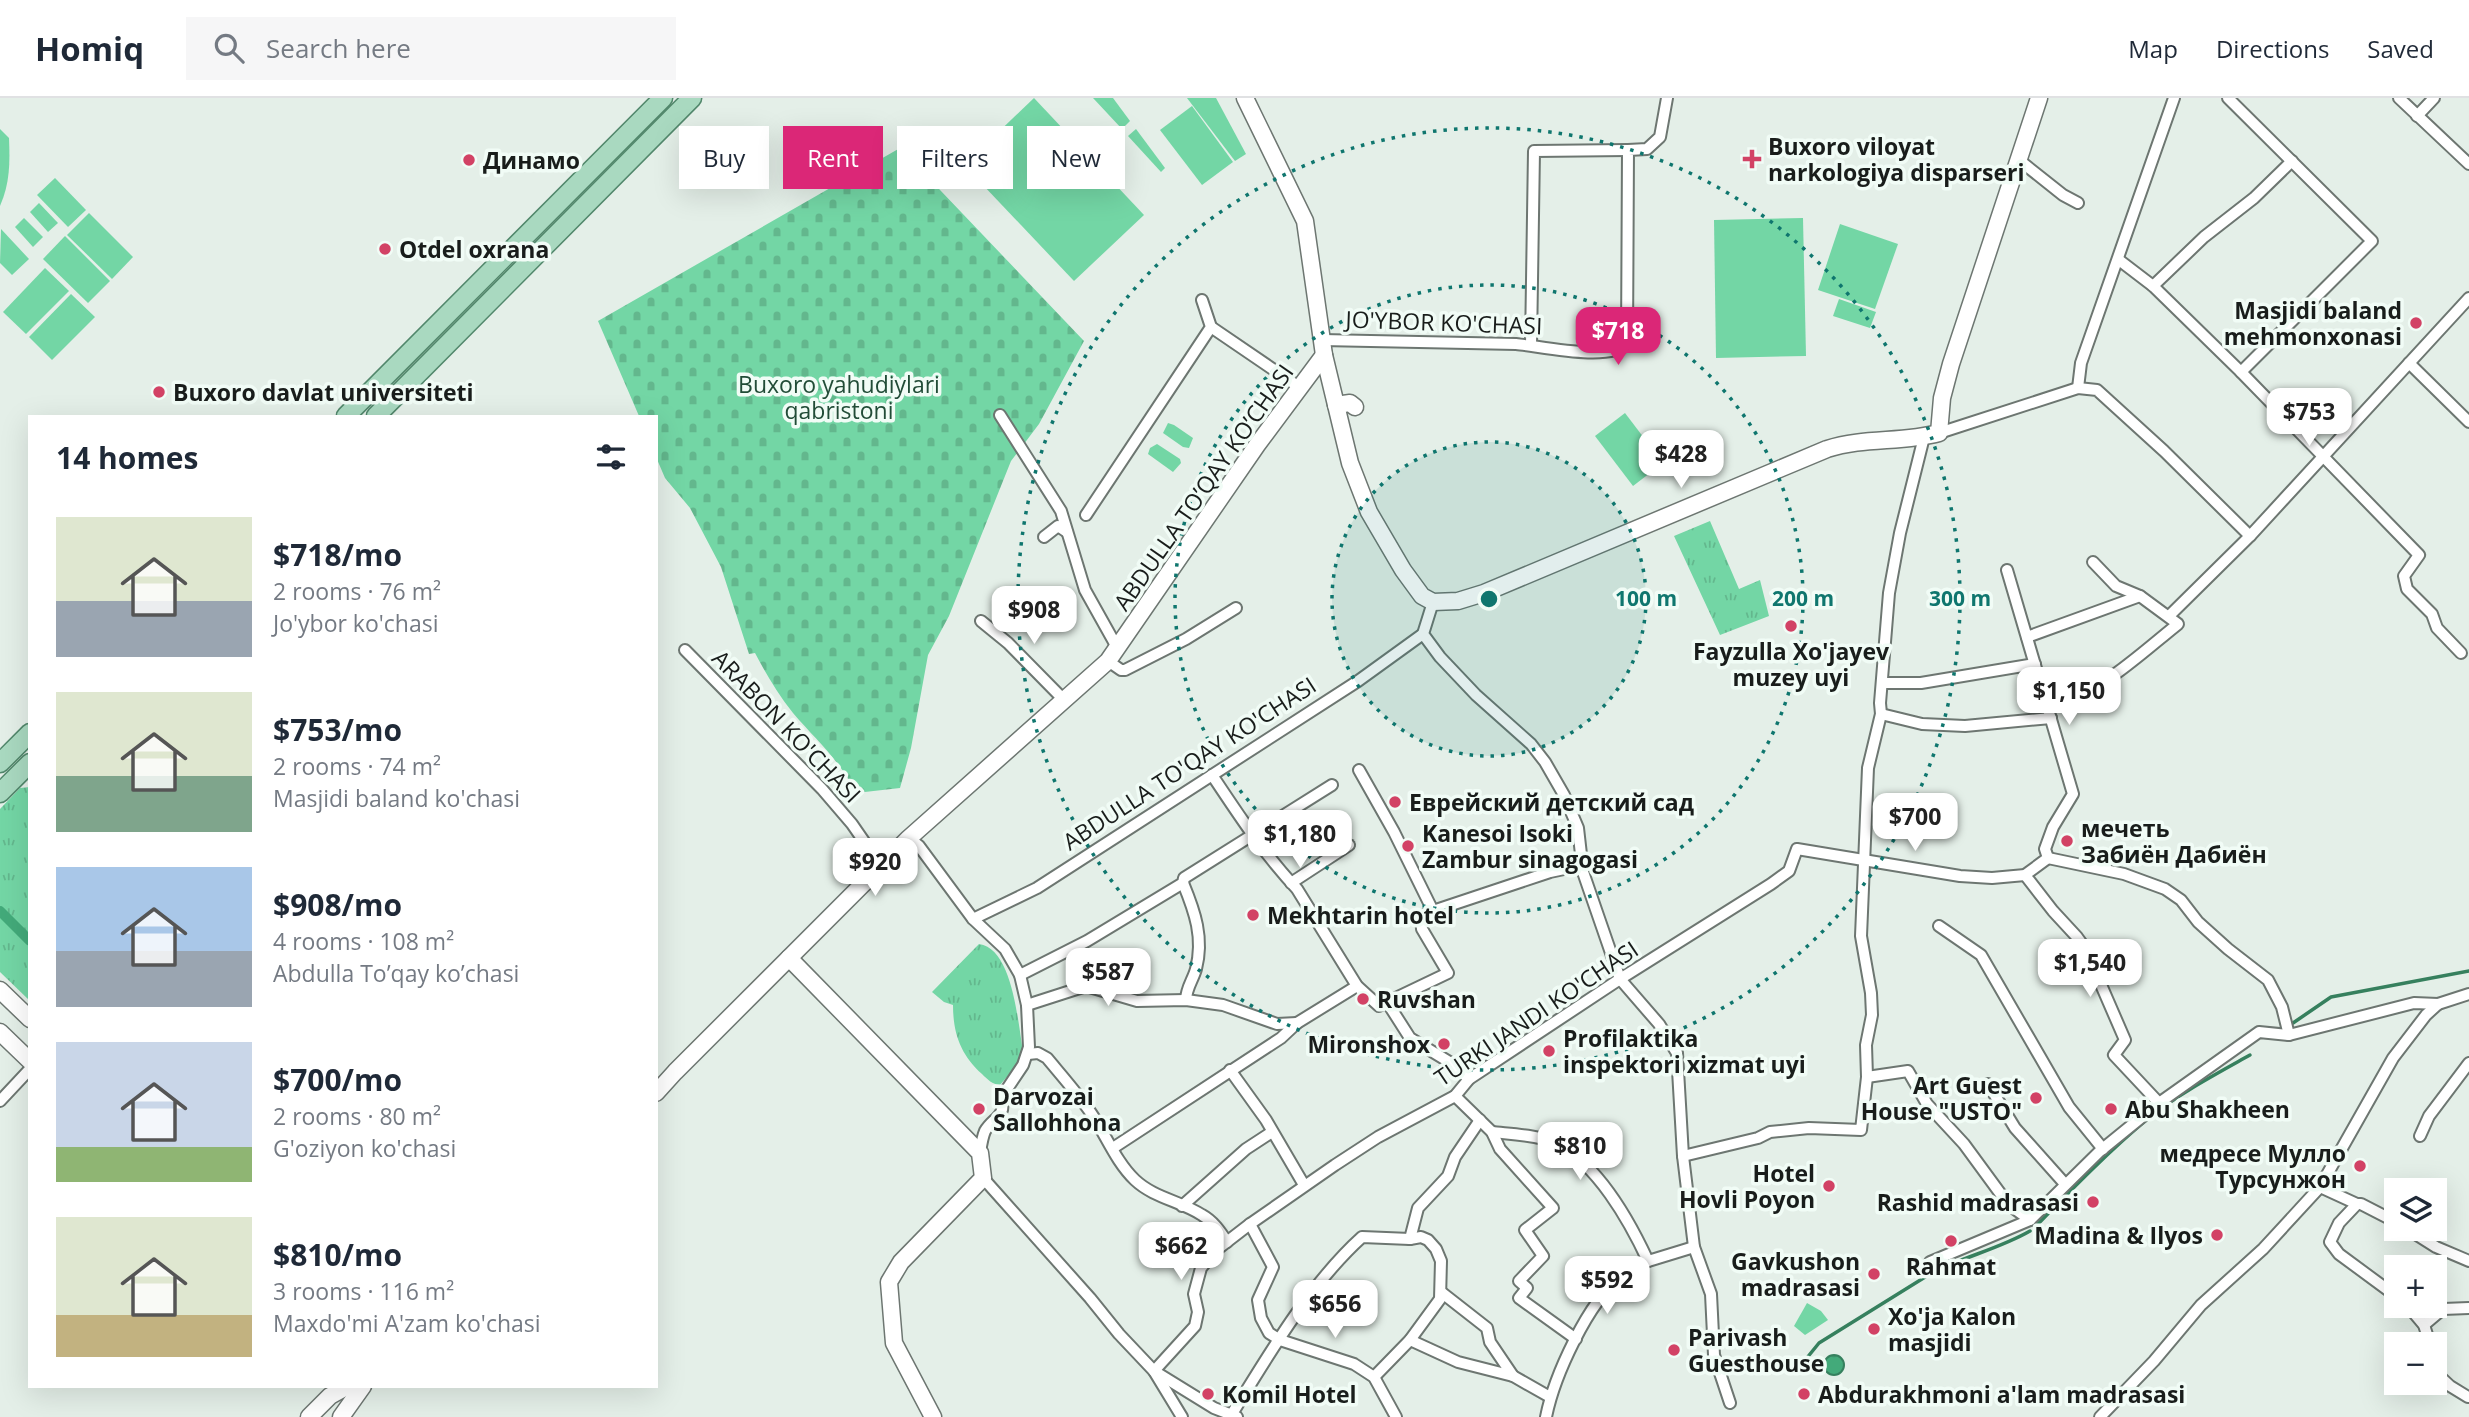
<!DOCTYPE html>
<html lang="en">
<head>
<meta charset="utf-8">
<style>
  :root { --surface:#fff; --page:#f6f6f7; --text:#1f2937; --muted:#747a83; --line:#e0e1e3; --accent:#db2777 }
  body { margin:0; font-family:"Open Sans",sans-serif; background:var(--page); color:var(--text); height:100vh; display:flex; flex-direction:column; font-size:26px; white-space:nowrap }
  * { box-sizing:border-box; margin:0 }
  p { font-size:23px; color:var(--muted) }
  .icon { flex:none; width:38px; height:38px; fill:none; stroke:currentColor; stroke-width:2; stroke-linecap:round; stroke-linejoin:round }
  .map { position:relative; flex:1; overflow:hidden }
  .details { position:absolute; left:28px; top:317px; width:630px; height:973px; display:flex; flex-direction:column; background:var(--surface); border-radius:0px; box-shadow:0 7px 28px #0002 }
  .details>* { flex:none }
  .hud { position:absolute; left:679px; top:28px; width:665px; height:63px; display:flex; gap:14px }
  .tools { position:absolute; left:2384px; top:1080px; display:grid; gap:14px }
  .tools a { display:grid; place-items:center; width:63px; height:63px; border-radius:0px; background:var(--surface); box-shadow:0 7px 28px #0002; font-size:35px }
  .price { position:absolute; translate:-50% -60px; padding:0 16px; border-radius:14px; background:#fff; color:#222; font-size:23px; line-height:46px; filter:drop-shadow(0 2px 4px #0008) }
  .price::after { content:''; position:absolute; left:50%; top:42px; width:21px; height:16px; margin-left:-10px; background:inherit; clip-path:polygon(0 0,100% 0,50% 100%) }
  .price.active { background:var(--accent); color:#fff }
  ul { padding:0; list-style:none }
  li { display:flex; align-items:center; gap:21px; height:175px; padding:0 28px }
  li span { display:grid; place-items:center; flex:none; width:196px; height:140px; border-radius:0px; color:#555 }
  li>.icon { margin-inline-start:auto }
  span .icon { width:84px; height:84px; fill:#fffc; stroke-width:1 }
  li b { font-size:30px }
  h2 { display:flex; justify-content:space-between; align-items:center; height:84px; padding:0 28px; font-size:30px }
  .chip { padding:0 24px; border-radius:0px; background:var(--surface); box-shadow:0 7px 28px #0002; font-size:24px; line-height:63px }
  .chip.active { background:var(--accent); color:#fff }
  header { display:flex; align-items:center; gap:42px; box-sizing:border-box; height:98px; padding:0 35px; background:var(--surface); border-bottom:2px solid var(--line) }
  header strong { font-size:33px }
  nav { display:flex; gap:38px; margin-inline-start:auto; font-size:24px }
  .search { width:490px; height:63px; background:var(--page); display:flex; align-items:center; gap:18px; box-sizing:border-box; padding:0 24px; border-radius:0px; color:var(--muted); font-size:26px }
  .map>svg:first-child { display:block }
  .grass { fill:#73d6a5 }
  .cemetery { fill:url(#cemetery-stones) }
  .park { fill:url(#park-tufts) }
  .water { fill:url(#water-ripples); stroke:#36805e; stroke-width:2 }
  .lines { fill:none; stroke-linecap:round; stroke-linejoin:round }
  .stream { stroke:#36805e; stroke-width:3.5 }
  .canal { stroke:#43aa7a; stroke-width:10 }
  .street-tunnel { stroke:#bbc5bf; stroke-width:10; stroke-dasharray:10 5; stroke-linecap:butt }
  .street-casing { stroke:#6d7671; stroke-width:14 }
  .secondary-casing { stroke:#6d7671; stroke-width:19 }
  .primary-casing { stroke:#51876b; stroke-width:21 }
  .street { stroke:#fff; stroke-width:10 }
  .secondary { stroke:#fff; stroke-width:16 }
  .primary { stroke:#a9d9c0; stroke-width:18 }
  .ring { fill:none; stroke:#0f766e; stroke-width:3.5; stroke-dasharray:3.5 7 }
  .poi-dot { fill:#d24265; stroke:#f1fcf6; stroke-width:2.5 }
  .labels { text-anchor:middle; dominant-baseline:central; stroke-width:7; stroke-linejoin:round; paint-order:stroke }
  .poi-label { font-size:23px; font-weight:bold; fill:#191d1b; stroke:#f1fcf6; text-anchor:start }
  .street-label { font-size:23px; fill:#191d1b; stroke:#f1fcf6 }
  .park-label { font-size:23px; fill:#214c37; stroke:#f1fcf6 }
  .centre { fill:#0f766e; stroke:#f1fcf6; stroke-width:3.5 }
  .ring-label { font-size:21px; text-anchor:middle; font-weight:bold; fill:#0f766e; stroke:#f1fcf6; stroke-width:7; stroke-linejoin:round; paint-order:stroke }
</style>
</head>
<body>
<header>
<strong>Homiq</strong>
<div class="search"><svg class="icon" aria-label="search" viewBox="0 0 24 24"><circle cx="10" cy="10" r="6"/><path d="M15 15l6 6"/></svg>Search here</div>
<nav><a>Map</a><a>Directions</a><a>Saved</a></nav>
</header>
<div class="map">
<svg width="2469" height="1319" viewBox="0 0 2469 1319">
  <defs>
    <pattern id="cemetery-stones" width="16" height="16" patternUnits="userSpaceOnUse" patternTransform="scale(1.75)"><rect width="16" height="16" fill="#73d6a5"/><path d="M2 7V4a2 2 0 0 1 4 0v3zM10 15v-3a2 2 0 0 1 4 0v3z" fill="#63b78d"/></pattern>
    <pattern id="park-tufts" width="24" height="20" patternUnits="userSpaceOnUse" patternTransform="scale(1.75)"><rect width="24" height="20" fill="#73d6a5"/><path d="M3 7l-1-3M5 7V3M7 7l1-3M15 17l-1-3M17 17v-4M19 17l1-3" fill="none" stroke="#63b78d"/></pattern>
    <pattern id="water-ripples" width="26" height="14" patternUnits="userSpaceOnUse" patternTransform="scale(1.75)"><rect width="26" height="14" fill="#43aa7a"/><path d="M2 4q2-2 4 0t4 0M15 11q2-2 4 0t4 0" fill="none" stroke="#378a63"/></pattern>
  </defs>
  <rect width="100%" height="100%" fill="#e4efe8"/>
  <g class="grass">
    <path d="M1034,0L1144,117L1074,183L964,67Z"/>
    <path d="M1093,0H1113L1130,23L1122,31Z"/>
    <path d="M1187,0H1216L1246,56L1235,63Z"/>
    <path d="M1192,8L1233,64L1202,87L1160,32Z"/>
    <path d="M0,31L9,40C10,65 10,85 0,108Z"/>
    <path d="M1136,31L1165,70L1161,74L1128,38Z"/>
    <path d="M55,80L86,112L68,129L37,97Z"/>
    <path d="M39,105L58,125L48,134L30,114Z"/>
    <path d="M89,115L133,159L112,181L67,137Z"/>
    <path d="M24,120L43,139L33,149L15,129Z"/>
    <path d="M1803,120L1806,258L1716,260L1714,122Z"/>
    <path d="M1840,126L1898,146L1875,211L1818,192Z"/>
    <path d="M1,131L29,161L12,177L0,165Z"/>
    <path d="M65,138L110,183L88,205L43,161Z"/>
    <path d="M45,170L69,193L26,236L3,214Z"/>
    <path d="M71,196L95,219L52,262L29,239Z"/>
    <path d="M1839,201L1876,214L1870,230L1833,218Z"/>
    <path d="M1625,315L1663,365L1633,388L1595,338Z"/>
    <path d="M1168,325L1174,327L1193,340L1189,350L1183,349L1163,335Z"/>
    <path d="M1157,346L1180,361L1181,365L1173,374L1148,356L1150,350Z"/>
    <path d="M1807,1205L1821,1213L1828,1222L1805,1237L1794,1228Z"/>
  </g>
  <path class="cemetery" d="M900,50L1084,243L1039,326L1011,363L949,518L928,557L911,650L900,690L856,695C840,662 816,642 793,615C778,596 766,576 755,555L749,556L721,469L690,410L665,380L656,359V318H639L598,223Z"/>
  <g class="park">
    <path d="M1710,423L1739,491L1760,482L1769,518L1720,537L1674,438Z"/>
    <path d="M30,689V903L0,874V711L20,690Z"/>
    <path d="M979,846C1013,850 1018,926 1023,953L1022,961L1000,987C992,986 988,982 982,976C961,957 953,936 953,907L944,904L932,894Z"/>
  </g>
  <circle class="water" cx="1834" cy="1267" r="10"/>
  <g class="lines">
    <g class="stream">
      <path d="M2293,925L2331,899L2469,873"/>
      <path d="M2037,1127C2073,1090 2110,1052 2150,1019C2180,995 2216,976 2250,957"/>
      <path d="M1806,1261L1819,1245L1930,1176C1962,1159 1999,1151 2030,1133"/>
    </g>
    <path class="canal" d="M0,813L30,843"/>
    <path class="street-tunnel" d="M1621,1179L1645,1164"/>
    <g class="street-casing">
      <g id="street">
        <path d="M2228,0L2372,143L2241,274"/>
        <path d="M2399,0L2469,66"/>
        <path d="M2417,18L2434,0"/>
        <path d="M2019,62L2063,97L2078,105"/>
        <path d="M2119,162L2153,188L2241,274L2419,457L2404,478L2407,491L2432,516L2437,530L2461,555"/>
        <path d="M2153,188L2204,139L2254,100L2292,63"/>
        <path d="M1211,229L1299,289"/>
        <path d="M1322,242L1516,246C1540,248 1609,264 1627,246L1628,52L1647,51L1660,39L1667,0"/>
        <path d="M1531,247L1534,53L1628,52"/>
        <path d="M2409,265L2469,324"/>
        <path d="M2078,290L2081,265L2174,0"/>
        <path d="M1000,317L1061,413L1085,492L1118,551"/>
        <path d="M1939,335L2078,290L2097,292L2164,353L2250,438"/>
        <path d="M1086,417L1211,229L1202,202"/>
        <path d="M1044,439L1058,428L1067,434"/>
        <path d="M1433,504L1423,536L1440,559L1476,597L1531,646L1545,664L1564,697L1578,730L1583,774L1620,881L1659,926L1677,955L1683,1058L1694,1149L1711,1196L1714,1257L1730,1305"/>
        <path d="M2169,518L2250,438L2469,200"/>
        <path d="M981,523L1008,545L1064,602"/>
        <path d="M2027,539L2140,498"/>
        <path d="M685,552L822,691L852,726L881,768"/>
        <path d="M1108,563L1121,572H1125L1186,541L1236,510"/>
        <path d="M1882,585H1921L2035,566"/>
        <path d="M2048,610C2098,597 2138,558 2178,526L2140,498L2116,488L2093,464"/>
        <path d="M1881,616L1922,626L1965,628L2051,620"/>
        <path d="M1359,672L1394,734L1433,813"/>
        <path d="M1212,677C1238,716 1264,756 1297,791L1357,888L1379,908L1448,875L1422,831L1421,819L1433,813L1550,774L1583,767"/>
        <path d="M909,740L919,748L973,821L1005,851L1020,877L1027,907L1029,949L1023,967L1001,1000C1007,1019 993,1019 985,1033C982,1040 981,1048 980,1055"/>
        <path d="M2048,760L2124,776L2165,791L2181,802L2198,824L2228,851L2268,882L2282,909L2289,937"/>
        <path d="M2025,777L2053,813L2077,839L2085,850L2099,864L2102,889L2125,942L2114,957L2159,1005"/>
        <path d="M1183,785C1195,814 1204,840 1196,871C1193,882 1186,890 1186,902"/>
        <path d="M1291,785L1349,747"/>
        <path d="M973,821L1037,790L1358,583L1423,536"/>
        <path d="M1939,828L1981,857L2069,1009L2103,1051"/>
        <path d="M1020,877L1087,843L1183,785L1184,780L1332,687"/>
        <path d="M1387,904L1410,940L1451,965L1469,981"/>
        <path d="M1027,907L1086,888L1137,903L1186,902L1223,907L1277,926L1297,925"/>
        <path d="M1028,956L1038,955L1047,960C1062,978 1078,996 1091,1015C1106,1037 1116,1064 1135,1082C1154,1100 1181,1103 1202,1117C1213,1123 1220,1133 1227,1144"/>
        <path d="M1230,972L1266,1022L1304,1087"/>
        <path d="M1867,979L1908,973L1927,1006L1964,1046L2008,1106L2030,1122"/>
        <path d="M1988,986L2015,1030L2065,1086"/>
        <path d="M1455,998L1492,1034L1500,1051L1553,1110L1525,1132L1543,1158L1519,1183L1527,1190L1519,1200L1576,1241"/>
        <path d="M0,1003L30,971"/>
        <path d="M1492,1034C1509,1036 1540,1037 1556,1045C1597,1066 1629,1122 1648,1163"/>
        <path d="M2420,1038L2429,1018L2469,965"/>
        <path d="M1113,1050L1281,940L1297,925L1357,888"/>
        <path d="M1683,1058L1758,1040L1770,1034L1809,1030L1861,1032L1867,979L1866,947L1872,917L1871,895L1861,838L1868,670L1881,616L1880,605L1889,495L1900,435L1924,339"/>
        <path d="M983,1080L1090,1200L1119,1236L1154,1273L1214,1310L1237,1319"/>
        <path d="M2320,1089L2357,1106H2361L2396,1124"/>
        <path d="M2357,1106L2339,1125L2330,1144L2339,1156L2396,1198"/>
        <path d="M1182,1108L1246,1051L1272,1034"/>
        <path d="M1250,1126L1273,1169L1258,1202L1261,1220L1269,1235L1280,1242L1354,1266L1374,1279L1396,1319"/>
        <path d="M2406,1130L2436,1149L2469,1163"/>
        <path d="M1410,1141L1418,1110L1448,1078L1455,1059L1480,1022"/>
        <path d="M1645,1164L1694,1149"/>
        <path d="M1930,1164L2030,1122L2100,1053L2159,1005L2259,934L2289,937L2414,905L2438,906L2469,896"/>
        <path d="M1441,1194L1487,1230L1490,1244L1513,1278"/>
        <path d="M2408,1208L2424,1227L2430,1246"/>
        <path d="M2424,1227L2443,1211L2469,1210"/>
        <path d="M1410,1242L1458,1264L1513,1278L1550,1299"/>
        <path d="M2434,1273L2450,1288L2468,1299"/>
        <path d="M1232,1316C1269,1256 1310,1186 1362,1139L1410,1141L1421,1139L1428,1142L1436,1151L1441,1163L1440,1201L1410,1242L1374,1279"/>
        <path d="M1182,1319L1154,1273L1195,1228L1198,1214L1194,1196L1201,1170L1215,1153L1250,1126L1335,1067L1378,1039L1455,998L1469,981L1620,881L1771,786L1789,773L1797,751L1960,778L1992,780L2025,777L2048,760L2045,751L2053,729L2073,696L2007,472"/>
        <path d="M1546,1319C1554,1279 1588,1203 1621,1179"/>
        <path d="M2100,1319L2154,1263L2201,1207L2263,1151L2320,1089L2393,960L2426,917L2438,906"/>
      </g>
    </g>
    <g class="secondary-casing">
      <g id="secondary">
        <path d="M1245,0L1305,123L1324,257L1350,365L1369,414L1403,472L1422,498L1433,504L1458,503L1484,495L1827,351C1864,339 1902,345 1939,335L1942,300L1951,266L2039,0"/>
        <path d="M1336,307L1350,305L1355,309"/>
        <path d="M789,860L980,1055L983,1080L901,1164L889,1184L894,1245L933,1319"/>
        <path d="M0,892L30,921"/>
        <path d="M0,934L30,963"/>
        <path d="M656,995L675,974L909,740L1108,563L1257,347L1324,257"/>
        <path d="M309,1319L330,1298L348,1288"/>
        <path d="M341,1319L363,1288"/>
      </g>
    </g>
    <g class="primary-casing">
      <g id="primary">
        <path d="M346,318L663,0"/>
        <path d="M376,318L692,0"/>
        <path d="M0,665L30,635"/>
        <path d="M0,695L30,665"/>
      </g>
    </g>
    <use href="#street" class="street"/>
    <use href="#secondary" class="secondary"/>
    <use href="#primary" class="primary"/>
  </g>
  <circle cx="1489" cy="501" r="157" fill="#0f766e" fill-opacity=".12"/>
  <g class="ring">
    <circle cx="1489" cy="501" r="157"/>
    <circle cx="1489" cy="501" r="314"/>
    <circle cx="1489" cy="501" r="471"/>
  </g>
  <g class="poi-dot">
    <path d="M1748.5 50.5h7v7h7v7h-7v7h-7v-7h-7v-7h7z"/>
    <circle cx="469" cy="62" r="7"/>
    <circle cx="385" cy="151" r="7"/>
    <circle cx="2416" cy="225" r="7"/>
    <circle cx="159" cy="294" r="7"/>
    <circle cx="1791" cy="528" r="7"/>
    <circle cx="1395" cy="704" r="7"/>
    <circle cx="2067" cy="743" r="7"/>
    <circle cx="1408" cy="748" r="7"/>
    <circle cx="1253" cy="817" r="7"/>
    <circle cx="1363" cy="901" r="7"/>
    <circle cx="1444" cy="946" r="7"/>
    <circle cx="1549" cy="953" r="7"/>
    <circle cx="2036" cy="1000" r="7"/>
    <circle cx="979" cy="1011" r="7"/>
    <circle cx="2111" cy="1011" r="7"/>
    <circle cx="2360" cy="1068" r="7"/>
    <circle cx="1829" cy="1088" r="7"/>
    <circle cx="2093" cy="1104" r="7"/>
    <circle cx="2217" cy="1137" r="7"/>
    <circle cx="1951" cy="1143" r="7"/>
    <circle cx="1874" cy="1176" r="7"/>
    <circle cx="1874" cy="1231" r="7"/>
    <circle cx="1674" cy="1252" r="7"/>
    <circle cx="1208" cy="1296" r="7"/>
    <circle cx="1804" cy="1296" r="7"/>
  </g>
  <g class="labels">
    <g class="poi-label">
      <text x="1768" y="48">Buxoro viloyat<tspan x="1768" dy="26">narkologiya disparseri</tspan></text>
      <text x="483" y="62">Динамо</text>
      <text x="399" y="151">Otdel oxrana</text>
      <text x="2402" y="212" text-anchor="end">Masjidi baland<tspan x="2402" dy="26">mehmonxonasi</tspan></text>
      <text x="173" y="294">Buxoro davlat universiteti</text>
      <text x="1791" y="553" text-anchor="middle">Fayzulla Xo'jayev<tspan x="1791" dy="26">muzey uyi</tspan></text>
      <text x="1409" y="704">Еврейский детский сад</text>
      <text x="2081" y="730">мечеть<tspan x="2081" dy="26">Забиён Дабиён</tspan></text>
      <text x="1422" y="735">Kanesoi Isoki<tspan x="1422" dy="26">Zambur sinagogasi</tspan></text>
      <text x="1267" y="817">Mekhtarin hotel</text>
      <text x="1377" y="901">Ruvshan</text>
      <text x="1563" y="940">Profilaktika<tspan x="1563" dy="26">inspektori xizmat uyi</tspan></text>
      <text x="1430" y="946" text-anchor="end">Mironshox</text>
      <text x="2022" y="987" text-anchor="end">Art Guest<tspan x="2022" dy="26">House "USTO"</tspan></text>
      <text x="993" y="998">Darvozai<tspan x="993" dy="26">Sallohhona</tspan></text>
      <text x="2125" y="1011">Abu Shakheen</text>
      <text x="2346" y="1055" text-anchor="end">медресе Мулло<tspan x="2346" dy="26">Турсунжон</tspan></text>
      <text x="1815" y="1075" text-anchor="end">Hotel<tspan x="1815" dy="26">Hovli Poyon</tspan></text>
      <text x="2079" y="1104" text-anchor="end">Rashid madrasasi</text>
      <text x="2203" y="1137" text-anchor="end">Madina &amp; Ilyos</text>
      <text x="1860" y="1163" text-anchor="end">Gavkushon<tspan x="1860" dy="26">madrasasi</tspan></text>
      <text x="1951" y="1168" text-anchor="middle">Rahmat</text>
      <text x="1888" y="1218">Xo'ja Kalon<tspan x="1888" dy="26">masjidi</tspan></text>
      <text x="1688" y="1239">Parivash<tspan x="1688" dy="26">Guesthouse</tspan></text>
      <text x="1222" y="1296">Komil Hotel</text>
      <text x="1818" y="1296">Abdurakhmoni a'lam madrasasi</text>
    </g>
    <g class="street-label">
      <text transform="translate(1444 224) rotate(2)">JO'YBOR KO'CHASI</text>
      <text transform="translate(1203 389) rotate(-55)">ABDULLA TO’QAY KO’CHASI</text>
      <text transform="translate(787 628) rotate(46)">ARABON KO'CHASI</text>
      <text transform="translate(1189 665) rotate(-33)">ABDULLA TO'QAY KO'CHASI</text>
      <text transform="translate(1536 915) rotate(-34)">TURKI JANDI KO'CHASI</text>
    </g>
    <g class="park-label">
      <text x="839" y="286">Buxoro yahudiylari<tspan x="839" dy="26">qabristoni</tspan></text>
    </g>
  </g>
  <circle cx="1489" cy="501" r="10" class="centre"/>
  <g class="ring-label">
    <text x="1646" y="508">100 m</text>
    <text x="1803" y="508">200 m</text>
    <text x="1960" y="508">300 m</text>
  </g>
</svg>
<div class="tools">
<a><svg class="icon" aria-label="layers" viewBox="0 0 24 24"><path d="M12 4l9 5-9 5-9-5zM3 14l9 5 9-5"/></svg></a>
<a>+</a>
<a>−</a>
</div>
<b class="price active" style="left:1618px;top:269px">$718</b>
<b class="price" style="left:2309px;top:350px">$753</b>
<b class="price" style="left:1681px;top:392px">$428</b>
<b class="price" style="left:1034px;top:548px">$908</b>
<b class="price" style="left:2069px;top:629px">$1,150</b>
<b class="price" style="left:1915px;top:755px">$700</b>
<b class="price" style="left:1300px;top:772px">$1,180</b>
<b class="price" style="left:875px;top:800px">$920</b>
<b class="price" style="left:2090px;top:901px">$1,540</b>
<b class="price" style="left:1108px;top:910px">$587</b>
<b class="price" style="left:1580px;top:1084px">$810</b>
<b class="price" style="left:1181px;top:1184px">$662</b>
<b class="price" style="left:1607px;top:1218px">$592</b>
<b class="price" style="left:1335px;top:1242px">$656</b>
<div class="hud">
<a class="chip">Buy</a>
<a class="chip active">Rent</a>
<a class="chip">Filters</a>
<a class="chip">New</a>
</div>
<section class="details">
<h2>14 homes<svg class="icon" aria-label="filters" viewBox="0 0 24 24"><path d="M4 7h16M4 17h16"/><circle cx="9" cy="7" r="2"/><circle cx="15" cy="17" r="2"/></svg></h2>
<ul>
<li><span style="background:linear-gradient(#dfe7d0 60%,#9aa5b1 0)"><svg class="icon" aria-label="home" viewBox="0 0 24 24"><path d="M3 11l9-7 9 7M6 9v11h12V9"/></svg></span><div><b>$718/mo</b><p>2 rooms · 76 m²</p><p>Jo'ybor ko'chasi</p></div></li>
<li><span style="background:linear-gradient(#dfe7d0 60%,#7fa58c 0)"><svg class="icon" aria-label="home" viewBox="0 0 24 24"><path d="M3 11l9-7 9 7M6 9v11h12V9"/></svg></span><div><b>$753/mo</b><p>2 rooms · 74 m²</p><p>Masjidi baland ko'chasi</p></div></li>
<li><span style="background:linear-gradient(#a9c7e8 60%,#9aa5b1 0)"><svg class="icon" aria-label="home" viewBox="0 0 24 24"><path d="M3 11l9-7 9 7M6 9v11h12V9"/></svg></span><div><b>$908/mo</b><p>4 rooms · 108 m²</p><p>Abdulla To’qay ko’chasi</p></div></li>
<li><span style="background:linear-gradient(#c9d6e8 75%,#8fb573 0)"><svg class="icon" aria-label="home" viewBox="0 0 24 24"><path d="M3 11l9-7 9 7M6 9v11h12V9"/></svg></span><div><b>$700/mo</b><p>2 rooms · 80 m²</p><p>G'oziyon ko'chasi</p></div></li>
<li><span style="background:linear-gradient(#dfe7d0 70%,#c2b280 0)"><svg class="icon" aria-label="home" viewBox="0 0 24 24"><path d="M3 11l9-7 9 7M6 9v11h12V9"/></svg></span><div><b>$810/mo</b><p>3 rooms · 116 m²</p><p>Maxdo'mi A'zam ko'chasi</p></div></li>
</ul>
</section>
</div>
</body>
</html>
